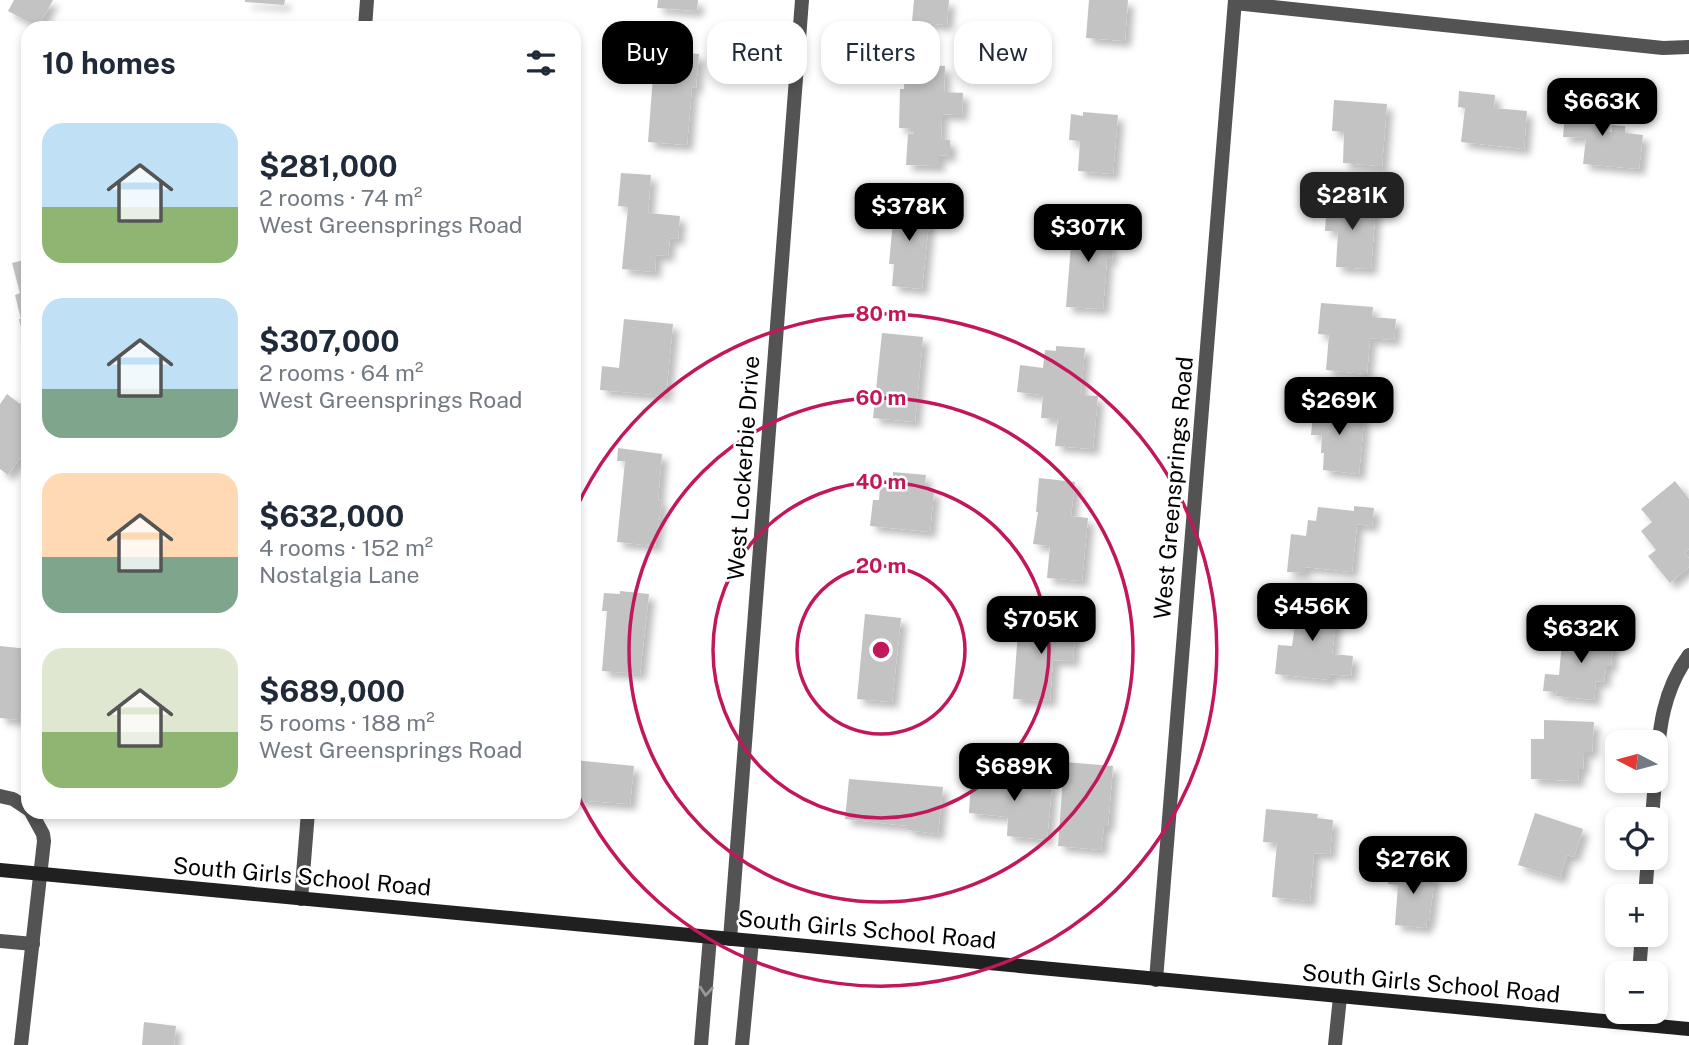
<!DOCTYPE html>
<html lang="en">
<head>
<meta charset="utf-8">
<style>
  :root { --surface:#fff; --page:#f2f2f3; --text:#1f2937; --muted:#747a83; --accent:#000 }
  body { margin:0; font-family:"Public Sans",sans-serif; background:var(--page); color:var(--text); height:100vh; display:flex; flex-direction:column; font-size:26px; white-space:nowrap }
  * { box-sizing:border-box; margin:0 }
  p { font-size:23px; color:var(--muted) }
  .icon { flex:none; width:38px; height:38px; fill:none; stroke:currentColor; stroke-width:2; stroke-linecap:round; stroke-linejoin:round }
  .map { position:relative; flex:1; overflow:hidden }
  .details { position:absolute; left:21px; top:21px; width:560px; height:798px; display:flex; flex-direction:column; background:var(--surface); border-radius:21px; box-shadow:0 4px 10px #0003 }
  .details>* { flex:none }
  .guide { position:absolute; left:602px; top:21px; width:665px; height:63px; display:flex; gap:14px }
  .needle { width:46px; rotate:276deg }
  .tools { position:absolute; left:1605px; top:730px; display:grid; gap:14px }
  .tools a { display:grid; place-items:center; width:63px; height:63px; border-radius:14px; background:var(--surface); box-shadow:0 4px 10px #0003; font-size:35px }
  .price { position:absolute; translate:-50% -60px; padding:0 16px; border-radius:14px; background:var(--accent); color:#fff; font-size:23px; line-height:46px; filter:drop-shadow(0 2px 4px #0008) }
  .price::after { content:''; position:absolute; left:50%; top:42px; width:21px; height:16px; margin-left:-10px; background:inherit; clip-path:polygon(0 0,100% 0,50% 100%) }
  .price.current { background:#222; color:#fff }
  ul { padding:0; list-style:none }
  li { display:flex; align-items:center; gap:21px; height:175px; padding:0 21px }
  li span { display:grid; place-items:center; flex:none; width:196px; height:140px; border-radius:21px; color:#555 }
  li>.icon { margin-inline-start:auto }
  span .icon { width:84px; height:84px; fill:#fffc; stroke-width:1 }
  li b { font-size:30px }
  h2 { display:flex; justify-content:space-between; align-items:center; height:84px; padding:0 21px; font-size:30px }
  .chip { padding:0 24px; border-radius:21px; background:var(--surface); box-shadow:0 4px 10px #0003; font-size:24px; line-height:63px }
  .chip.current { background:var(--accent); color:#fff }
  .map>svg:first-child { display:block }
  .building { fill:#c3c3c3; filter:url(#shadow) }
  .lines { fill:none; stroke-linecap:round; stroke-linejoin:round }
  .street { stroke:#535353; stroke-width:14 }
  .secondary { stroke:#202020; stroke-width:14 }
  .oneway { stroke:#989898 }
  .ring { fill:none; stroke:#c2185b; stroke-width:3.5 }
  .labels { text-anchor:middle; dominant-baseline:central; stroke-width:5; stroke-linejoin:round; paint-order:stroke }
  .street-label { font-size:23px; fill:#000; stroke:#fff }
  .centre { fill:#c2185b; stroke:#fff; stroke-width:3.5 }
  .ring-label { font-size:21px; text-anchor:middle; font-weight:bold; fill:#c2185b; stroke:#fff; stroke-width:5; stroke-linejoin:round; paint-order:stroke }
</style>
</head>
<body>
<div class="map">
<svg width="1689" height="1045" viewBox="0 0 1689 1045">
  <defs>
    <filter id="shadow"><feDropShadow dx="6" dy="6" stdDeviation="3.5" flood-color="#0004"/></filter>
  </defs>
  <rect width="100%" height="100%" fill="#fff"/>
  <g class="building">
    <path d="M14,0H53L38,27L8,11Z"/>
    <path d="M245,0H285L284,5L245,2Z"/>
    <path d="M658,0H698L697,11L657,8Z"/>
    <path d="M914,0H949L947,25L912,22Z"/>
    <path d="M1089,0H1128L1125,41L1086,38Z"/>
    <path d="M655,50L699,54L696,88L692,87L687,145L648,142Z"/>
    <path d="M905,64L945,66L944,92L963,93L962,115L942,114L941,139L950,140V156L939,155V166L906,165L908,134H914V129L899,128L900,89H904Z"/>
    <path d="M1459,91L1495,95L1494,108L1527,111L1524,149L1461,142L1465,108L1458,107Z"/>
    <path d="M1334,100L1387,104L1382,166L1343,163L1344,132L1332,131Z"/>
    <path d="M1566,103L1606,107L1604,131L1612,132V125L1625,126V133L1643,135L1639,169L1583,164L1586,138L1563,137Z"/>
    <path d="M1083,112L1118,115L1113,174L1078,171L1080,141L1069,140L1071,114L1083,116Z"/>
    <path d="M621,173L651,175L648,213L680,216L678,239L670,238L668,256L656,255L655,272L622,269L628,207L618,206Z"/>
    <path d="M895,200L931,203L922,289L892,286L894,264H889Z"/>
    <path d="M1327,200L1376,204L1371,269L1336,267L1338,231H1325Z"/>
    <path d="M1073,220L1111,223L1109,250H1113L1112,259H1107L1103,309L1066,307Z"/>
    <path d="M28,259V353H27L19,319H21L15,295L20,293L12,263Z"/>
    <path d="M1321,303L1373,307L1372,317L1396,319L1394,340L1370,338L1367,374L1326,370L1329,335L1318,334Z"/>
    <path d="M624,319L673,324L666,396L600,390L602,366L619,368Z"/>
    <path d="M882,333L923,337L915,422L873,418Z"/>
    <path d="M1056,346L1085,348L1081,395L1098,396L1093,449L1055,446L1058,419L1041,418L1043,395L1017,392L1020,365L1043,368L1045,350L1056,351Z"/>
    <path d="M28,393V464L20,458L8,475L0,469V404L7,394L20,404Z"/>
    <path d="M1314,404L1362,408L1361,421H1364L1359,474L1323,470L1324,453H1321L1322,435H1311Z"/>
    <path d="M618,448L662,454L658,500L662,501L655,546L617,542L625,461H617Z"/>
    <path d="M893,472L926,475L924,490L934,491L930,532L870,526L873,500H879L880,487L892,488Z"/>
    <path d="M1039,478L1075,482L1071,516L1088,518L1082,581L1047,578L1050,546L1033,544L1038,512H1036Z"/>
    <path d="M1675,481L1689,499V549L1684,553L1689,558V567L1670,583L1648,556L1656,550L1641,531L1652,522L1641,509Z"/>
    <path d="M1354,506L1374,508L1372,526L1357,524L1352,572L1305,567V573L1287,572L1291,534L1306,536L1308,520L1316,521L1318,507L1354,511Z"/>
    <path d="M620,591L649,594L640,674L602,671L607,611H602L604,593L620,594Z"/>
    <path d="M1288,599L1338,604L1332,654L1353,656L1351,676L1330,674V680L1275,674L1278,645L1292,646L1295,625L1285,624Z"/>
    <path d="M865,614L901,618L892,702L857,699Z"/>
    <path d="M1019,618L1076,622L1073,661L1053,660L1050,701L1013,699Z"/>
    <path d="M1563,631L1614,636L1611,666H1606L1604,682L1596,681L1594,700L1556,696L1557,692L1543,691L1545,674L1559,675Z"/>
    <path d="M0,646L28,649L20,720L0,718Z"/>
    <path d="M1544,720L1594,722L1592,752H1584L1583,769H1579L1578,781L1531,779V739H1544Z"/>
    <path d="M574,760L634,766L630,804L574,800Z"/>
    <path d="M1064,762L1113,766L1108,826H1104L1101,850L1058,846Z"/>
    <path d="M1000,766L1018,767L1016,782L1052,785L1047,840L1007,836L1008,817L969,813L971,778L998,780Z"/>
    <path d="M849,779L943,787L938,834L908,830V826L845,819Z"/>
    <path d="M1266,809L1318,814L1317,818L1333,820L1330,854L1314,853L1310,901L1272,897L1277,843L1263,842Z"/>
    <path d="M1535,813L1583,829L1574,857L1567,855L1560,878L1518,865Z"/>
    <path d="M1390,867L1430,871V876H1435L1429,921H1427L1426,928L1395,925L1398,885L1388,884Z"/>
    <path d="M144,1022L176,1026L174,1045H142Z"/>
  </g>
  <g class="lines">
    <g class="street">
      <path d="M1235,3L1663,48L1689,47"/>
      <path d="M365,28L367,0"/>
      <path d="M1656,771C1659,729 1663,690 1689,655"/>
      <path d="M0,796L13,799L28,809"/>
      <path d="M1652,819L1655,780"/>
      <path d="M1645,896L1648,858"/>
      <path d="M301,899L308,812"/>
      <path d="M730,939L802,0"/>
      <path d="M0,941L33,944"/>
      <path d="M1639,973L1642,934"/>
      <path d="M1156,980L1235,0"/>
      <path d="M21,1045L44,841L43,834L31,812"/>
      <path d="M701,1045L710,937"/>
      <path d="M742,1045L752,941"/>
      <path d="M1335,1045L1340,997"/>
    </g>
    <path class="secondary" d="M0,870L1689,1029"/>
  </g>
  <defs><path id="oneway-chevron" d="M-2-3.5L2.5 0L-2 3.5" fill="none" stroke-width="1.6" stroke-linecap="round" stroke-linejoin="round" transform="scale(1.75)"/></defs>
  <use class="oneway" href="#oneway-chevron" transform="translate(706 991) rotate(95)"/>
  <g class="ring">
    <circle cx="881" cy="650" r="84"/>
    <circle cx="881" cy="650" r="168"/>
    <circle cx="881" cy="650" r="252"/>
    <path d="M574 513A336 336 0 1 1 574 787"/>
  </g>
  <g class="labels">
    <g class="street-label">
      <text transform="translate(743 468) rotate(-86)">West Lockerbie Drive</text>
      <text transform="translate(1173 488) rotate(-85)">West Greensprings Road</text>
      <text transform="translate(302 876) rotate(5)">South Girls School Road</text>
      <text transform="translate(867 929) rotate(5)">South Girls School Road</text>
      <text transform="translate(1431 983) rotate(5)">South Girls School Road</text>
    </g>
  </g>
  <circle cx="881" cy="650" r="10" class="centre"/>
  <g class="ring-label">
    <text x="881" y="321">80 m</text>
    <text x="881" y="405">60 m</text>
    <text x="881" y="489">40 m</text>
    <text x="881" y="573">20 m</text>
  </g>
</svg>
<div class="tools">
<a><svg class="needle" viewBox="-14 -14 28 28"><path d="M0-13l5 13h-10z" fill="#e53935"/><path d="M0 13l5-13h-10z" fill="#747a83"/></svg></a>
<a><svg class="icon" aria-label="locate" viewBox="0 0 24 24"><circle cx="12" cy="12" r="6"/><path d="M12 2v4M12 18v4M2 12h4M18 12h4"/></svg></a>
<a>+</a>
<a>−</a>
</div>
<b class="price" style="left:1602px;top:138px">$663K</b>
<b class="price current" style="left:1352px;top:232px">$281K</b>
<b class="price" style="left:909px;top:243px">$378K</b>
<b class="price" style="left:1088px;top:264px">$307K</b>
<b class="price" style="left:1339px;top:437px">$269K</b>
<b class="price" style="left:1312px;top:643px">$456K</b>
<b class="price" style="left:1041px;top:656px">$705K</b>
<b class="price" style="left:1581px;top:665px">$632K</b>
<b class="price" style="left:1014px;top:803px">$689K</b>
<b class="price" style="left:1413px;top:896px">$276K</b>
<div class="guide">
<a class="chip current">Buy</a>
<a class="chip">Rent</a>
<a class="chip">Filters</a>
<a class="chip">New</a>
</div>
<section class="details">
<h2>10 homes<svg class="icon" aria-label="filters" viewBox="0 0 24 24"><path d="M4 7h16M4 17h16"/><circle cx="9" cy="7" r="2"/><circle cx="15" cy="17" r="2"/></svg></h2>
<ul>
<li><span style="background:linear-gradient(#bfe0f5 60%,#8fb573 0)"><svg class="icon" aria-label="home" viewBox="0 0 24 24"><path d="M3 11l9-7 9 7M6 9v11h12V9"/></svg></span><div><b>$281,000</b><p>2 rooms · 74 m²</p><p>West Greensprings Road</p></div></li>
<li><span style="background:linear-gradient(#bfe0f5 65%,#7fa58c 0)"><svg class="icon" aria-label="home" viewBox="0 0 24 24"><path d="M3 11l9-7 9 7M6 9v11h12V9"/></svg></span><div><b>$307,000</b><p>2 rooms · 64 m²</p><p>West Greensprings Road</p></div></li>
<li><span style="background:linear-gradient(#ffd9b3 60%,#7fa58c 0)"><svg class="icon" aria-label="home" viewBox="0 0 24 24"><path d="M3 11l9-7 9 7M6 9v11h12V9"/></svg></span><div><b>$632,000</b><p>4 rooms · 152 m²</p><p>Nostalgia Lane</p></div></li>
<li><span style="background:linear-gradient(#dfe7d0 60%,#8fb573 0)"><svg class="icon" aria-label="home" viewBox="0 0 24 24"><path d="M3 11l9-7 9 7M6 9v11h12V9"/></svg></span><div><b>$689,000</b><p>5 rooms · 188 m²</p><p>West Greensprings Road</p></div></li>
</ul>
</section>
</div>
</body>
</html>
